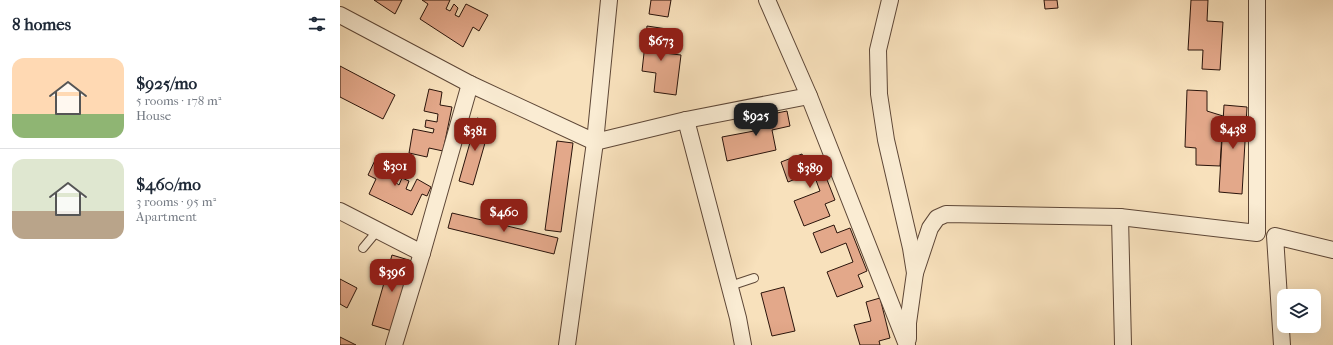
<!DOCTYPE html>
<html lang="en">
<head>
<meta charset="utf-8">
<style>
  :root { --surface:#fff; --page:#f6f6f7; --text:#1f2937; --muted:#747a83; --line:#e0e1e3; --accent:#8f2418 }
  body { margin:0; font-family:"IM FELL French Canon",serif; background:var(--page); color:var(--text); height:100vh; display:flex; flex-direction:column; font-size:15px; white-space:nowrap }
  * { box-sizing:border-box; margin:0 }
  p { font-size:13px; color:var(--muted) }
  .icon { flex:none; width:22px; height:22px; fill:none; stroke:currentColor; stroke-width:2; stroke-linecap:round; stroke-linejoin:round }
  .map { position:relative; flex:1; overflow:hidden }
  .side { display:flex; flex-direction:column; background:var(--surface); width:340px }
  .side>* { flex:none }
  .buttons { position:absolute; left:937px; top:289px; display:grid; gap:8px }
  .buttons a { display:grid; place-items:center; width:44px; height:44px; border-radius:8px; background:var(--surface); box-shadow:0 4px 16px #0002; font-size:20px }
  .price { position:absolute; translate:-50% -34px; padding:0 9px; border-radius:8px; background:var(--accent); color:#fff; font-size:13px; line-height:26px; filter:drop-shadow(0 1px 2px #0008) }
  .price::after { content:''; position:absolute; left:50%; top:24px; width:12px; height:9px; margin-left:-6px; background:inherit; clip-path:polygon(0 0,100% 0,50% 100%) }
  .price.on { background:#222; color:#fff }
  ul { padding:0; list-style:none }
  li { display:flex; align-items:center; gap:12px; height:100px; padding:0 12px }
  li+li { border-top:1px solid var(--line) }
  li span { display:grid; place-items:center; flex:none; width:112px; height:80px; border-radius:12px; color:#555 }
  li>.icon { margin-inline-start:auto }
  span .icon { width:48px; height:48px; fill:#fffc; stroke-width:1 }
  li b { font-size:17px }
  h2 { display:flex; justify-content:space-between; align-items:center; height:48px; padding:0 12px; font-size:17px }
  main { display:flex; flex:1; min-height:0 }
  .map>svg:first-child { display:block }
  .building { fill:#e3a88a; stroke:#2a140b }
  .lines { fill:none; stroke-linecap:round; stroke-linejoin:round }
  .lane-casing { stroke:#5e4737; stroke-width:10 }
  .street-casing { stroke:#5e4737; stroke-width:18 }
  .lane { stroke:#faecd3; stroke-width:8 }
  .street { stroke:#faecd3; stroke-width:16 }
</style>
</head>
<body>
<main>
<section class="side">
<h2>8 homes<svg class="icon" aria-label="filters" viewBox="0 0 24 24"><path d="M4 7h16M4 17h16"/><circle cx="9" cy="7" r="2"/><circle cx="15" cy="17" r="2"/></svg></h2>
<ul>
<li><span style="background:linear-gradient(#ffd9b3 70%,#8fb573 0)"><svg class="icon" aria-label="home" viewBox="0 0 24 24"><path d="M3 11l9-7 9 7M6 9v11h12V9"/></svg></span><div><b>$925/mo</b><p>5 rooms · 178 m²</p><p>House</p></div></li>
<li><span style="background:linear-gradient(#dfe7d0 65%,#b9a48a 0)"><svg class="icon" aria-label="home" viewBox="0 0 24 24"><path d="M3 11l9-7 9 7M6 9v11h12V9"/></svg></span><div><b>$460/mo</b><p>3 rooms · 95 m²</p><p>Apartment</p></div></li>
</ul>
</section>
<div class="map">
<svg width="993" height="345" viewBox="0 0 993 345">
  <rect width="100%" height="100%" fill="#f8e1bc"/>
  <filter id="stains"><feTurbulence type="fractalNoise" baseFrequency=".005" numOctaves="4"/><feColorMatrix values="0 0 0 0 .2 0 0 0 0 .09 0 0 0 0 .02 0 0 0 .5 -.17"/></filter>
  <radialGradient id="worn" r=".72"><stop offset=".6" stop-color="#630" stop-opacity="0"/><stop offset="1" stop-color="#630" stop-opacity=".3"/></radialGradient>
  <g class="building">
    <path d="M34,0H62L55,14Z"/>
    <path d="M82,0H110L106,9L110,11L114,4L118,8L115,15L119,17L126,4L148,15L139,31L133,27L123,47L80,19L88,4Z"/>
    <path d="M311,0H331L328,17L309,14Z"/>
    <path d="M704,0H717L718,8L705,9Z"/>
    <path d="M851,0H868L867,21L883,22L880,70L862,69L863,50H848Z"/>
    <path d="M307,26L327,29L324,53L341,55L336,95L314,92L316,73L302,71Z"/>
    <path d="M0,66L55,95L43,119L0,97Z"/>
    <path d="M89,89L102,92L100,105L112,107L103,151L89,148L87,157L69,153L73,129L93,133L94,129L85,127L86,120L97,122L98,114L84,111Z"/>
    <path d="M847,90L867,91V111L883,116L880,166L856,165V148L845,147Z"/>
    <path d="M884,105L907,107L902,194L879,192Z"/>
    <path d="M447,111L450,126L432,130L436,150L387,161L382,137L414,131L412,118Z"/>
    <path d="M137,118L151,122L133,185L119,181Z"/>
    <path d="M217,141L233,143L221,232L205,230Z"/>
    <path d="M462,154L465,162L478,157L495,200L485,204L490,216L464,226L454,201L480,191L473,172L448,182L441,162Z"/>
    <path d="M37,156L61,168L55,182L59,185L62,178L69,181L66,189L71,191L77,179L91,187L87,196L82,194L72,215L29,194L36,179L28,175Z"/>
    <path d="M112,213L218,238L214,254L108,228Z"/>
    <path d="M494,225L497,233L510,228L527,271L518,275L523,287L497,297L487,272L513,262L506,243L481,253L473,233Z"/>
    <path d="M52,255L72,261L52,331L32,325Z"/>
    <path d="M0,279L17,288L7,308L0,304Z"/>
    <path d="M444,287L455,331L432,336L421,293Z"/>
    <path d="M540,298L550,338L539,341L540,345H520L514,325L531,321L526,302Z"/>
    <path d="M0,337L16,345H0Z"/>
  </g>
  <g class="lines">
    <g class="lane-casing">
      <g id="lane">
        <path d="M23,248L38,230"/>
        <path d="M390,286L414,278"/>
      </g>
    </g>
    <g class="street-casing">
      <g id="street">
        <path d="M427,0L469,96L567,345"/>
        <path d="M550,0L538,50L539,94L546,140L571,248L575,273L568,323V339"/>
        <path d="M0,15L130,84L255,142L346,120L469,96"/>
        <path d="M346,120L398,318L403,345"/>
        <path d="M0,211L82,253"/>
        <path d="M780,217L783,345"/>
        <path d="M575,273L590,228L597,218L606,214L780,217L917,233V0"/>
        <path d="M54,345L82,253L130,84"/>
        <path d="M227,345L255,142L269,0"/>
        <path d="M942,345L935,236L993,250"/>
      </g>
    </g>
    <use href="#lane" class="lane"/>
    <use href="#street" class="street"/>
  </g>
  <rect width="100%" height="100%" filter="url(#stains)"/>
  <rect width="100%" height="100%" fill="url(#worn)"/>
</svg>
<div class="buttons">
<a><svg class="icon" aria-label="layers" viewBox="0 0 24 24"><path d="M12 4l9 5-9 5-9-5zM3 14l9 5 9-5"/></svg></a>
</div>
<b class="price" style="left:321px;top:62px">$673</b>
<b class="price on" style="left:416px;top:137px">$925</b>
<b class="price" style="left:893px;top:150px">$438</b>
<b class="price" style="left:135px;top:152px">$381</b>
<b class="price" style="left:55px;top:187px">$301</b>
<b class="price" style="left:470px;top:189px">$389</b>
<b class="price" style="left:164px;top:233px">$460</b>
<b class="price" style="left:52px;top:293px">$396</b>
</div>
</main>
</body>
</html>
